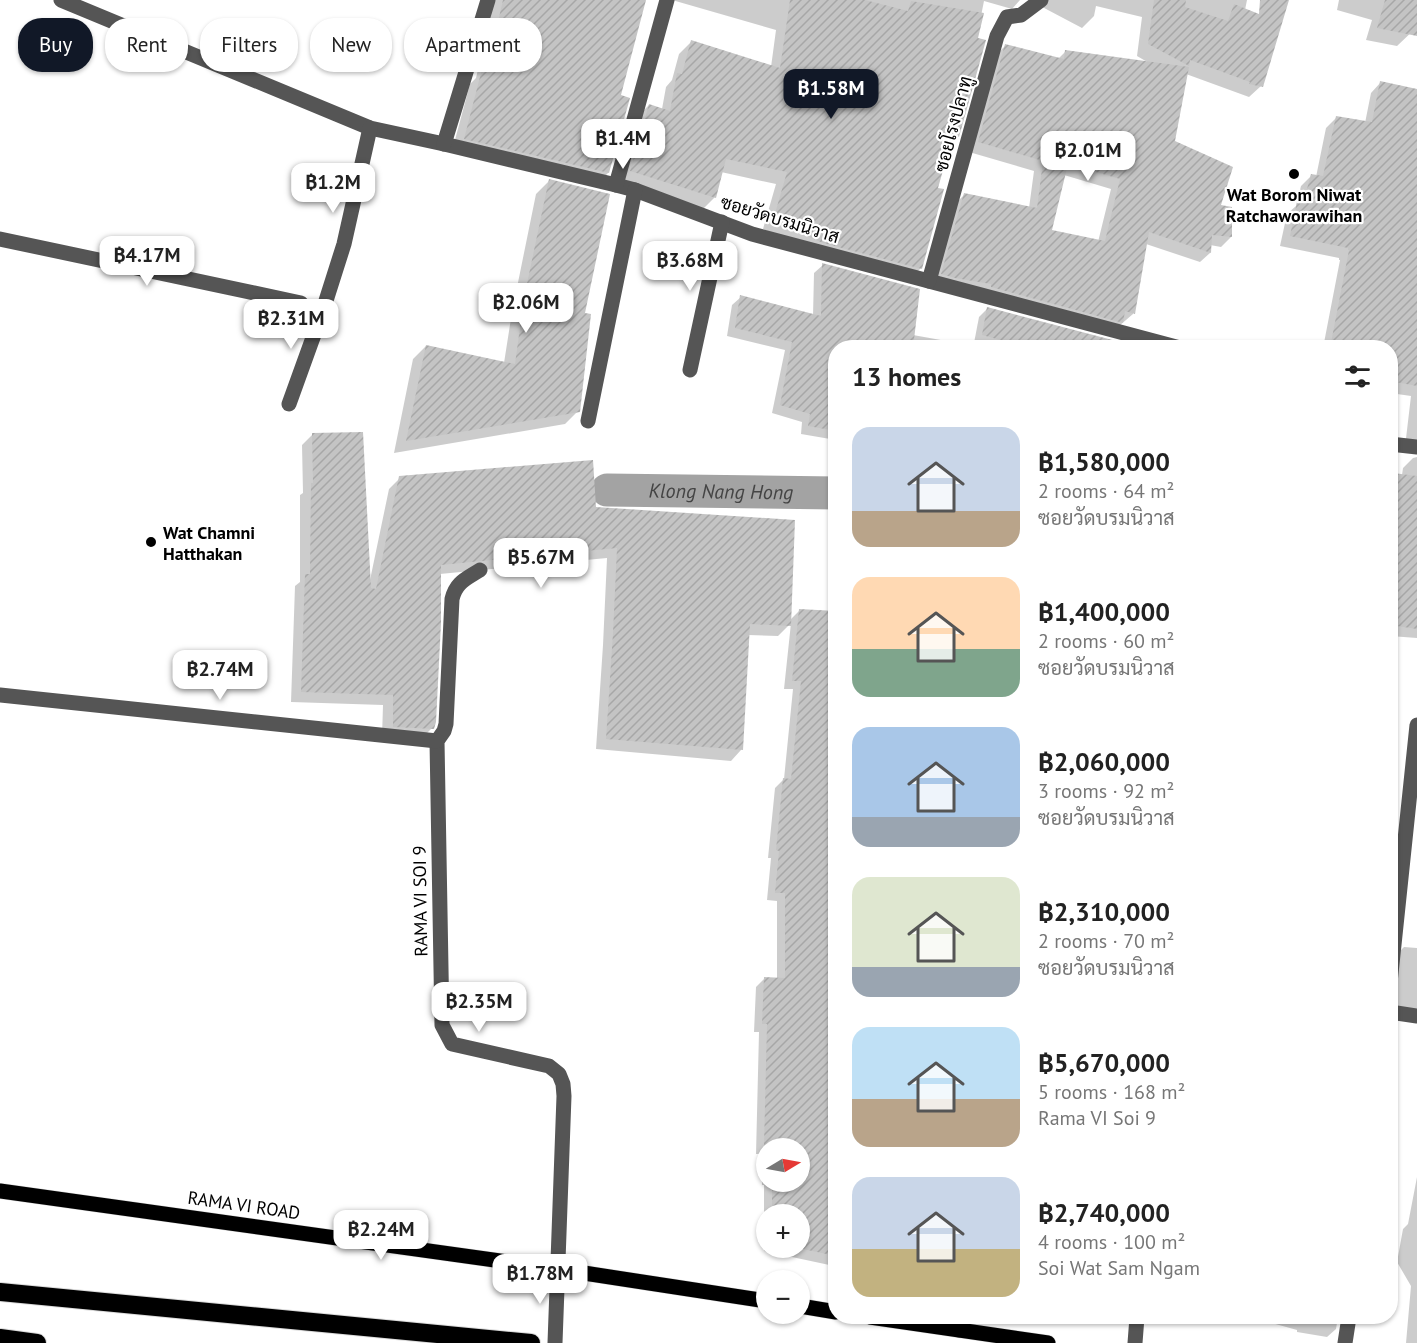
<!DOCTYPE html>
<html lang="en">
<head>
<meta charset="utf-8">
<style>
  :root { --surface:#fff; --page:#f6f6f6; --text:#222; --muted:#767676; --accent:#111827 }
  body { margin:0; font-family:"PT Sans",Sarabun,sans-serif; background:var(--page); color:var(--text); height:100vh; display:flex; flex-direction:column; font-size:22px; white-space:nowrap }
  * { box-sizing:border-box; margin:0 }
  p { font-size:20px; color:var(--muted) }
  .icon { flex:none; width:33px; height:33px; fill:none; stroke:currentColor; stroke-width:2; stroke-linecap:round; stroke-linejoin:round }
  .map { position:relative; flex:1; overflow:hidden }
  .sheet { position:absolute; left:828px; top:340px; width:570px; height:984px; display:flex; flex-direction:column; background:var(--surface); border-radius:24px; box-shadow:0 2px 4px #0004 }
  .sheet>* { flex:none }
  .hud { position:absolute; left:18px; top:18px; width:570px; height:54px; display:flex; gap:12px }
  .needle { width:39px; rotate:80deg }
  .tools { position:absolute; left:756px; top:1138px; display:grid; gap:12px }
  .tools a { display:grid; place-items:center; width:54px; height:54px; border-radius:50%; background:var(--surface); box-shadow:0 2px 4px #0004; font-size:30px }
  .price { position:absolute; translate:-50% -51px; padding:0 14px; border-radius:12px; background:#fff; color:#222; font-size:20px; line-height:39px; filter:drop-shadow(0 2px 3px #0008) }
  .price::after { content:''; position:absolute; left:50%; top:36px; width:18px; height:14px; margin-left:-9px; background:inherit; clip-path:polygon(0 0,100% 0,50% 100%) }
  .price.current { background:var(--accent); color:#fff }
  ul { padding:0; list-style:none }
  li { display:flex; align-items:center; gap:18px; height:150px; padding:0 24px }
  li span { display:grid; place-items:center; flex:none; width:168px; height:120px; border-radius:18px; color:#555 }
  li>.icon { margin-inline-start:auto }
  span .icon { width:72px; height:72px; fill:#fffc; stroke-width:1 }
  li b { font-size:26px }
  h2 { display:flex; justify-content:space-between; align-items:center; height:72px; padding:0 24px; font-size:26px }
  .tag { padding:0 21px; border-radius:24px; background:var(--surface); box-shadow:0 2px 4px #0004; font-size:21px; line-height:54px }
  .tag.current { background:var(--accent); color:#fff }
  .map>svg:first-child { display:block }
  .shadow { fill:#0003; fill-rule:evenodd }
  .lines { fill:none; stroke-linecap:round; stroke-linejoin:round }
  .canal { stroke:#a3a3a3; stroke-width:33 }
  .building { fill:url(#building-hatch); fill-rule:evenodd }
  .major-casing { stroke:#dbdbdb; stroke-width:16 }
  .highway-casing { stroke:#dbdbdb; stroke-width:20 }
  .minor { stroke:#555; stroke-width:15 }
  .major { stroke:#000; stroke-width:15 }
  .highway { stroke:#000; stroke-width:18 }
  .poi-dot { fill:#000; stroke:#fff; stroke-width:2 }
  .labels { text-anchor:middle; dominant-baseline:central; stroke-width:4.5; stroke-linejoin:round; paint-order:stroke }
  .street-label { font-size:18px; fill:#000; stroke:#fff }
  .poi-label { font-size:18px; font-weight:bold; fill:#000; stroke:#fff }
  .water-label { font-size:20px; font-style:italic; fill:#444; stroke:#fff }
</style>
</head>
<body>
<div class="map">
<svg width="1417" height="1343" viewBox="0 0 1417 1343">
  <defs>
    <pattern id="building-hatch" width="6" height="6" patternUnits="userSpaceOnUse" patternTransform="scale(1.5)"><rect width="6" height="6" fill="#c4c4c4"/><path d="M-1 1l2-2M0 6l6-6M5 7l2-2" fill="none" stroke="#a7a7a7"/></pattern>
  </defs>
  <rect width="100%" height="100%" fill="#fff"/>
  <g class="shadow">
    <path d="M494,0H631L619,96L608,173L595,186L452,151L470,84L476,78Z"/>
    <path d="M672,0H1020L1012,9L984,1L957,136L949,145L936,189L921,268L909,280L787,240L763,229L776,184L721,172L715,197L703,209L619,183L637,117L649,105L662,109L666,87L672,80L679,54L691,42L771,67L776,30Z"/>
    <path d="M1029,0H1247L1245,10L1261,86L1249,97L1186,74L1173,141L1219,206L1231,237L1221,247L1210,245V253L1200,262L1146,244L1133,314L1112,332L932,284L954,205L964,195L1029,208L1034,171L969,152L995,56L1005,46L1058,59L1065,52L1149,63L1137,56L1142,17L1096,6L1094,16L1082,28ZM1064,175L1111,189L1098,242L1050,231Z"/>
    <path d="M1339,0H1417V27L1397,46L1366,40L1372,20L1337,10Z"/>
    <path d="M1381,82L1417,91V638L1390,636V475H1402L1403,468L1413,458L1417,457V454L1405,447L1411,396L1390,393V348H1323L1340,260H1339V258L1280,246L1287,214L1296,206L1301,186L1311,176L1316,177L1326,128L1336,118L1365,123L1371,93Z"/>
    <path d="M549,181L583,314L578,411L565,424L394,453L413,359L426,346L504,363L512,312L536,194Z"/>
    <path d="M823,265L913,335L952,342L951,348H836V440L801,434L802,422L772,413L785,350L727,336L732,305L741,297L813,316L814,273Z"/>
    <path d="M988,308L1118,348H991L974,343L979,317Z"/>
    <path d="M313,434L370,580L389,489L400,478L595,508L789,621L800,610L836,612V1265L834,1266L764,1251V1185H762V1154H756L759,1032H754L756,987L765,978L777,979V901L767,900L771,858H768L775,788L784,779L793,689H784L791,623L778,636L748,635L741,750L731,761L596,749L603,645L607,558L440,574L432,728L421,739L382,737L383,705L291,702L295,586L300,582V495L303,493L302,445ZM766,1149H800V1182H766ZM766,1215H800V1248H766Z"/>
    <path d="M1404,947L1417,948V1017L1390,1012V994H1392L1396,955Z"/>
    <path d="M1417,1177V1343H1406L1411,1286L1397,1262L1403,1229L1408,1224Z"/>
    <path d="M1250,1317H1338L1336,1329L1327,1337L1297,1332V1330Z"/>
  </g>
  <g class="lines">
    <path class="canal" id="s1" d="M607,490L836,493"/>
  </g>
  <g class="building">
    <path d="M503,0H646L621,95L630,98L609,173L464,139L482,69L487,70Z"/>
    <path d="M790,0H865L908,11L911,1L984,13L978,38L986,40L959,137L953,135L938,188L944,189L922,269L823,243L797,232L798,228L774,217L787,172L726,159L716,198L630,171L649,104L670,111L677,73L682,74L691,40L780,68Z"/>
    <path d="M1154,0H1186L1185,7L1228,21L1234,4L1259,14L1260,0H1289L1263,87L1249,84L1250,82L1190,60L1189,66L1148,44Z"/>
    <path d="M1385,0H1417V36L1377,28Z"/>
    <path d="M1005,44L1064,59L1065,50L1189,67L1175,141L1233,167L1221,205L1232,207V237L1212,235L1211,253L1149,232L1135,314L1125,311L1123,323L991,287V284L955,278L941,274L964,193L1037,208L1043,161L978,142ZM1068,164L1120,179L1105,241L1052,230Z"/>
    <path d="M1380,81L1417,89V386L1390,381V348H1330L1349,250H1348V248L1290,236L1297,202L1303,204L1311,174L1323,176L1336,116L1372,122Z"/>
    <path d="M549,179L610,194L585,313L591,314L580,412L406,441L426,345L515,364L524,298Z"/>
    <path d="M822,263L920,289L913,348H836V431L808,426L810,414L780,405L792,342L735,328L740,295L821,316Z"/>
    <path d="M987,307L1120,342L1119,348H1030L982,335Z"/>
    <path d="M363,432L371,588L376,589L399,476L593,460L596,507L795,520L791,626L750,624L743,750L606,739L613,633L617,548L441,565V623L436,722L434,729L393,727V695L301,692L305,574H310L311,483H313L312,433Z"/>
    <path d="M1393,473L1417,476V629L1390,625V479H1393Z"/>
    <path d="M799,609L836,611V1256L798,1248H800V1215H772V1182H800V1149H772V1146H764L767,1024H762L764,977L785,978V893H775L779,851L776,850L783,778L791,779L801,681H792Z"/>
  </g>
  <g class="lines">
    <g class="major-casing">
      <g id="major">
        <path d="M0,1191L558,1269L766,1301"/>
        <path d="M800,1306L836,1312"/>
        <path d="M870,1317L1048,1343"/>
      </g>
    </g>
    <g class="highway-casing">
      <g id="highway">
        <path d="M0,1292L531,1343"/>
        <path d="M0,1338L37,1343"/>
      </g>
    </g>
    <g class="minor">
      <path d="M61,0L370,128L444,144L616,185L635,190L752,234L1180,348"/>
      <path d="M444,144L488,0"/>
      <path d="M616,185L667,0"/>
      <path d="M0,239L301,303"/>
      <path d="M929,281L997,36L1007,17L1021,15L1041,0"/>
      <path d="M690,370L722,222"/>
      <path d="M289,404L324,307L344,244L370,128"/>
      <path d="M588,421L635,190"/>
      <path d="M1390,444L1417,447"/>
      <path d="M480,570C466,579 456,582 452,599L446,724L444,731L437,741L442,1025L452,1044L549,1066L559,1074L563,1084L564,1096L555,1343"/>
      <path d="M0,695L437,741"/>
      <path d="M1390,983L1417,725"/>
      <path d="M1390,1012L1417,1016"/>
      <path d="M959,1330V1317"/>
      <path d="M1135,1343L1137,1317"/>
      <path d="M1345,1343L1349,1317"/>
    </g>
    <use href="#major" class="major"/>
    <use href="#highway" class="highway"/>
  </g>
  <g class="poi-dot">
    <circle cx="1294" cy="174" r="6"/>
    <circle cx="151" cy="542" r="6"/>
  </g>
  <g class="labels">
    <g class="street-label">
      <text transform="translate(953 124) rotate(-75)">ซอยโรงปลาทู</text>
      <text transform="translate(780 219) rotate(17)">ซอยวัดบรมนิวาส</text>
      <text transform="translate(420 901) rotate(-91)">RAMA VI SOI 9</text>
      <text transform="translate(244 1205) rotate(8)">RAMA VI ROAD</text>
    </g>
    <g class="poi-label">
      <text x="1294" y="194">Wat Borom Niwat<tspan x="1294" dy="21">Ratchaworawihan</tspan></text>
      <text x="163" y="532" text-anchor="start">Wat Chamni<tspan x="163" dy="21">Hatthakan</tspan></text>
    </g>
    <g class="water-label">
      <text stroke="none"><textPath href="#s1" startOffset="114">Klong Nang Hong</textPath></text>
    </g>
  </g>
</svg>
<div class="tools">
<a><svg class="needle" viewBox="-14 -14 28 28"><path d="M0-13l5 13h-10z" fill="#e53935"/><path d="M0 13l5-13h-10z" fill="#767676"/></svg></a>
<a>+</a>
<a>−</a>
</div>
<b class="price current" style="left:831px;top:120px">฿1.58M</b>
<b class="price" style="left:623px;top:170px">฿1.4M</b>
<b class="price" style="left:1088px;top:182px">฿2.01M</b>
<b class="price" style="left:333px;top:214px">฿1.2M</b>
<b class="price" style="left:147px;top:287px">฿4.17M</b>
<b class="price" style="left:690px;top:292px">฿3.68M</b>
<b class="price" style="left:526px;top:334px">฿2.06M</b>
<b class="price" style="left:291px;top:350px">฿2.31M</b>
<b class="price" style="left:541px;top:589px">฿5.67M</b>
<b class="price" style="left:220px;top:701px">฿2.74M</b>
<b class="price" style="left:479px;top:1033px">฿2.35M</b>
<b class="price" style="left:381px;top:1261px">฿2.24M</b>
<b class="price" style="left:540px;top:1305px">฿1.78M</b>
<div class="hud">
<a class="tag current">Buy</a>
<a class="tag">Rent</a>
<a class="tag">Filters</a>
<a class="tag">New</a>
<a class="tag">Apartment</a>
</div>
<section class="sheet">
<h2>13 homes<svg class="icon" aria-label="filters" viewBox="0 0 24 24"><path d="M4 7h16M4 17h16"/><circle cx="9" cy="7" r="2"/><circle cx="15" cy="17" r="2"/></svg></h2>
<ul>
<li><span style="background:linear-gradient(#c9d6e8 70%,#b9a48a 0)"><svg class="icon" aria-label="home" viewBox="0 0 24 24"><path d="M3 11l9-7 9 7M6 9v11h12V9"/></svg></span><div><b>฿1,580,000</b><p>2 rooms · 64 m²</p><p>ซอยวัดบรมนิวาส</p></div></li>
<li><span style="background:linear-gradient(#ffd9b3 60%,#7fa58c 0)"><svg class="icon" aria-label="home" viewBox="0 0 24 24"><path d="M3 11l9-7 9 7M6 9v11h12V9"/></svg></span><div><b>฿1,400,000</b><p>2 rooms · 60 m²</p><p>ซอยวัดบรมนิวาส</p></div></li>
<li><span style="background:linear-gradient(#a9c7e8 75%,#9aa5b1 0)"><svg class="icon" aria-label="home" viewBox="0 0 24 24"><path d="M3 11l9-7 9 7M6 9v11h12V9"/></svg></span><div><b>฿2,060,000</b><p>3 rooms · 92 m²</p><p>ซอยวัดบรมนิวาส</p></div></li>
<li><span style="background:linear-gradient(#dfe7d0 75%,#9aa5b1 0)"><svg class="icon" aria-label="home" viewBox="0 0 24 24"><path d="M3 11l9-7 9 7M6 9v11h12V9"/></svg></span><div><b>฿2,310,000</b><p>2 rooms · 70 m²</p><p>ซอยวัดบรมนิวาส</p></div></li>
<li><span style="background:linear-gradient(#bfe0f5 60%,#b9a48a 0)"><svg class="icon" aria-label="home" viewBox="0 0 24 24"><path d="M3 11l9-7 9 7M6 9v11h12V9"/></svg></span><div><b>฿5,670,000</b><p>5 rooms · 168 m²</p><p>Rama VI Soi 9</p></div></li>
<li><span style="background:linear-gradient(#c9d6e8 60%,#c2b280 0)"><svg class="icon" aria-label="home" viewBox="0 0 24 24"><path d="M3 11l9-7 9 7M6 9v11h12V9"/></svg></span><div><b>฿2,740,000</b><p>4 rooms · 100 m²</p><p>Soi Wat Sam Ngam</p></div></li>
</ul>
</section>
</div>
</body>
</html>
